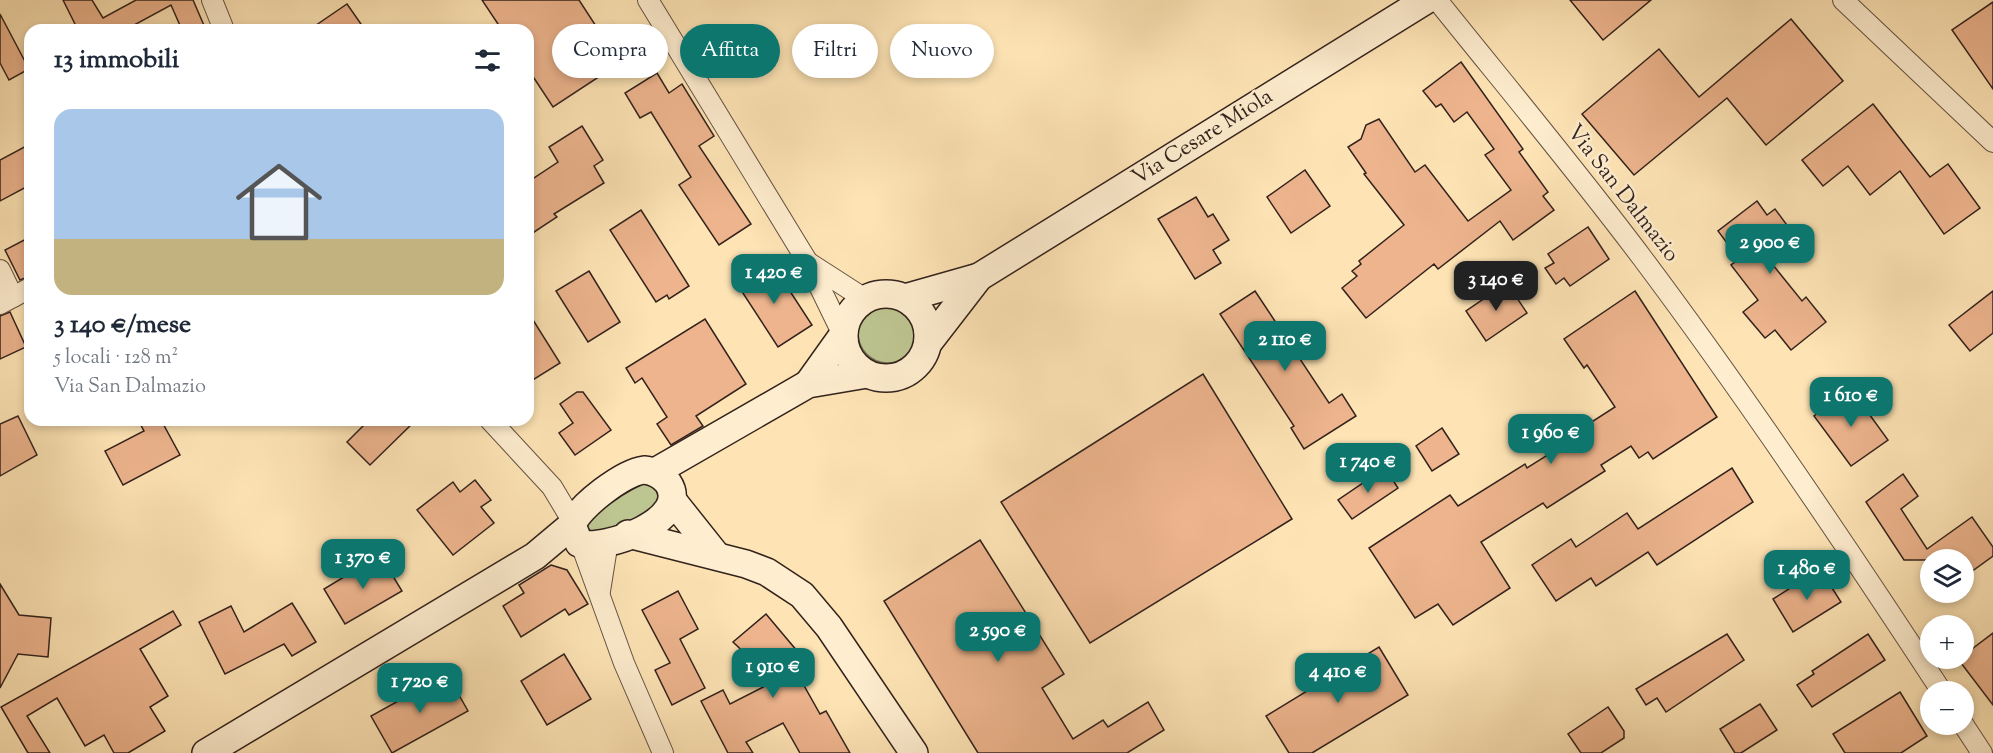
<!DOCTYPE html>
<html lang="it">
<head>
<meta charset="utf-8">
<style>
  :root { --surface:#fff; --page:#f2f2f3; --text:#1f2937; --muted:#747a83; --line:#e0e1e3; --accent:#0f766e }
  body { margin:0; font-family:"Sorts Mill Goudy",serif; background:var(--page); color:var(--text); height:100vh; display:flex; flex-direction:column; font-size:22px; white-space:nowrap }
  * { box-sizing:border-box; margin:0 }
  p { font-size:20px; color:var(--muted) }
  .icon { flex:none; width:33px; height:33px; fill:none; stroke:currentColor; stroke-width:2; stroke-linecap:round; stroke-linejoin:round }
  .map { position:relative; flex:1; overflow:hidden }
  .drawer { position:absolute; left:24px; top:24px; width:510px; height:402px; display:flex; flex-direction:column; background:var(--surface); border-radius:18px; box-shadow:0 3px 9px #0003 }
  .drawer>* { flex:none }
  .banner { position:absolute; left:552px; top:24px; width:570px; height:54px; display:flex; gap:12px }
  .fabs { position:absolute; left:1920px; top:549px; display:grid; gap:12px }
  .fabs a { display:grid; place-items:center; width:54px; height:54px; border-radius:50%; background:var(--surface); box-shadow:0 3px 9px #0003; font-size:30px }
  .price { position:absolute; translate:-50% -51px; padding:0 14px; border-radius:12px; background:var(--accent); color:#fff; font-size:20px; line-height:39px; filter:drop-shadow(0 2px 3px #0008) }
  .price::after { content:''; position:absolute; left:50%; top:36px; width:18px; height:14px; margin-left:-9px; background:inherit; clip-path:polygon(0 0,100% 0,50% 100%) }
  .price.active { background:#222; color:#fff }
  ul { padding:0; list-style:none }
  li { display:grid; align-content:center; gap:12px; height:318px; padding:0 30px }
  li+li { border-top:2px solid var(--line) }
  li span { display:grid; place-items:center; height:186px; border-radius:18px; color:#555 }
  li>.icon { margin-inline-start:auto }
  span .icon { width:108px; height:108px; fill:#fffc; stroke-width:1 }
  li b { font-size:26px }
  h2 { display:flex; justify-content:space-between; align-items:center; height:72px; padding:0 30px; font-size:26px }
  .pill { padding:0 21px; border-radius:27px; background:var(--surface); box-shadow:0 3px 9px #0003; font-size:21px; line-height:54px }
  .pill.active { background:var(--accent); color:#fff }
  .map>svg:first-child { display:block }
  .green { fill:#bdc590; stroke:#787456; stroke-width:1.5 }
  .building { fill:#edb48d; stroke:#32221c; stroke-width:1.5 }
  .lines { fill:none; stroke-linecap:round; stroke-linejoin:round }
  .street-casing { stroke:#655242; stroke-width:22 }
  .secondary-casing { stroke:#32221c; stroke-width:30 }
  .street { stroke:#feedcf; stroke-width:20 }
  .secondary { stroke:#feedcf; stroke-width:27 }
  .labels { text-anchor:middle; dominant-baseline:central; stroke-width:5; stroke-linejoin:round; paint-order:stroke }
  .street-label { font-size:22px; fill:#32221c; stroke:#feedcf }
</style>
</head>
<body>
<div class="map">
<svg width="1993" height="753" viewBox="0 0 1993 753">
  <rect width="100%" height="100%" fill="#fee4b5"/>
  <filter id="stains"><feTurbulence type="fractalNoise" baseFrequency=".00333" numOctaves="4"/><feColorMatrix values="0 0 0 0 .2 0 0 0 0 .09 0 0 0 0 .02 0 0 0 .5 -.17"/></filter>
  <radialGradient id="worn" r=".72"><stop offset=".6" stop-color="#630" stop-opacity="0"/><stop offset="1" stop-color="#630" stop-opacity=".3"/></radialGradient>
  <g class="green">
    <circle cx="888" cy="333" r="30"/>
    <path d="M638,479L655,483L661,511L595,538L585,523Z"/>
  </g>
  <g class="building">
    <path d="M63,0H92L103,18L136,0H193L206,30H182L171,5L125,30H78Z"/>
    <path d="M482,0H579L620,63L553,107L528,69V30H502Z"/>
    <path d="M1570,0H1651L1603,40Z"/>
    <path d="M1993,2V89L1952,30Z"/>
    <path d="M347,4L361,24L351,30H309Z"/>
    <path d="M0,14L29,69L9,80L0,63Z"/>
    <path d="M1791,19L1843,81L1766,145L1727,98L1634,175L1582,114L1659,49L1699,97Z"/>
    <path d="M1461,62L1523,149L1519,152L1548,192L1543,196L1554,210L1513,240L1500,221L1438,269L1434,264L1366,318L1342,288L1357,276L1352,271L1361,264L1359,261L1404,225L1364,174L1366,173L1348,147L1361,139L1366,125L1379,119L1415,172L1425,165L1468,221L1511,190L1485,155L1494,149L1467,112L1454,122L1441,104L1436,107L1423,91Z"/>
    <path d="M657,73L669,93L682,84L714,136L699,146L751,224L719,245L679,185L691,177L651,112L640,118L625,93Z"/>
    <path d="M1873,104L1930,177L1948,164L1980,208L1944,234L1900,171L1870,195L1848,166L1823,186L1802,160Z"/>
    <path d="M582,126L603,160L594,166L604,183L554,214L557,217L528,236V182L558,162L549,147Z"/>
    <path d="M30,144V185L0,201V160Z"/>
    <path d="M1305,170L1330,206L1291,233L1267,197Z"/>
    <path d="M1196,197L1208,217L1213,214L1229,240L1213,250L1221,263L1195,279L1158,219Z"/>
    <path d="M1757,201L1767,215L1775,209L1801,244L1773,265L1802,301L1806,297L1826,322L1791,350L1775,330L1765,338L1743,312L1758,300L1731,265L1739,259L1718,231Z"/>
    <path d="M641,210L689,286L669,299L667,295L656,302L610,230Z"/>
    <path d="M1588,227L1609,259L1570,286L1564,278L1556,284L1545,268L1554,263L1548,254Z"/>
    <path d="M30,237V276L20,280L5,250Z"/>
    <path d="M771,262L812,325L778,347L737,284Z"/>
    <path d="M589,271L620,322L588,342L556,291Z"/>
    <path d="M1507,283L1527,313L1486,341L1466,311Z"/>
    <path d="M1255,291L1329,403L1342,394L1356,416L1304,449L1291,428L1294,426L1220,314Z"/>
    <path d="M1635,291L1717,417L1653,459L1648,452L1639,458L1631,446L1601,465L1605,471L1547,508L1543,503L1481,542L1510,588L1453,625L1438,604L1415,618L1369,548L1450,495L1458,506L1525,464L1527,468L1578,436L1576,432L1615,407L1587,365L1584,368L1564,339Z"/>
    <path d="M1993,291V333L1970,351L1949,325Z"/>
    <path d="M10,312L26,347L0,359V316Z"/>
    <path d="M528,312L560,363L528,383Z"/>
    <path d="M705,319L746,384L696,416L703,426L671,445L657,424L667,417L642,378L635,383L626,368Z"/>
    <path d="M1203,374L1292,519L1090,643L1001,502Z"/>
    <path d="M1851,389L1888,440L1851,466L1814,416Z"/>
    <path d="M577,392H583L611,430L575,455L559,433L573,423L560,404Z"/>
    <path d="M18,416L37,455L0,476V424Z"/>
    <path d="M138,420H161L180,455L123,485L105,451L144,431Z"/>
    <path d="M369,420H416L370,465L347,442Z"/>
    <path d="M1442,428L1459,454L1432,471L1416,446Z"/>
    <path d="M1385,468L1398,488L1352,519L1338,500Z"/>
    <path d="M1732,468L1753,502L1657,565L1648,552L1596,586L1591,578L1556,601L1532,565L1571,539L1576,547L1627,513L1638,529Z"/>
    <path d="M1903,474L1918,496L1901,509L1927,549L1972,517L1993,547V556L1964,577V560H1904L1866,502Z"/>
    <path d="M475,480L491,500L481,507L494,523L453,555L417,510L453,482L460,492Z"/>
    <path d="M980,540L1064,674L1042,688L1073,739L1103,720L1108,727L1148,702L1164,730L1127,753H978L884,601Z"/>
    <path d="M380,555L402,591L345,624L324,589Z"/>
    <path d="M551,565L567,570L588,604L569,615L565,609L521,637L503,606L524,593L519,585Z"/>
    <path d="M1820,569L1841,602L1793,632L1773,599Z"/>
    <path d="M0,584L19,615L51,618L48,657L18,654L0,688Z"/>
    <path d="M678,591L698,629L680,639L705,688L672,705L655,670L670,663L642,610Z"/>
    <path d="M292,603L316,642L292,656L284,644L225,674L199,622L231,606L244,632Z"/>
    <path d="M173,611L181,625L140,649L168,696L150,707L165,731L128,753H114L104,735L85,746L57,698L27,716L50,753H28L1,707Z"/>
    <path d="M766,614L803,658L793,666L820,714L826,711L850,753H800L783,723L746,742L753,753H728L701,701L723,690L730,704L769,684L754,662L733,642Z"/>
    <path d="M1993,633V705L1958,659L1964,658V655Z"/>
    <path d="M1727,634L1744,660L1666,712L1657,698L1646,705L1636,689Z"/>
    <path d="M1868,634L1885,660L1812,707L1797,685L1814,674L1812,671Z"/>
    <path d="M1379,647L1408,695L1312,753H1289L1266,716Z"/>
    <path d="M564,654L591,699L547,725L521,681Z"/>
    <path d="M447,674L468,711L392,753L371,716Z"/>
    <path d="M1900,692L1927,736L1901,753H1845L1833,734Z"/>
    <path d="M1760,704L1777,730L1741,753H1735L1720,729Z"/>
    <path d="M1608,707L1624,731V738L1601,753H1581L1568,734Z"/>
  </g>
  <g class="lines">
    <g class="street-casing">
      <g id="street">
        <path d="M212,0L224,30"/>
        <path d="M648,0L807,261L843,335"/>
        <path d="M1437,0C1506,86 1577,171 1643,259C1748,399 1846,545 1942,692"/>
        <path d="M1843,0L1993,142"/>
        <path d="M809,263L865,299"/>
        <path d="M0,270L13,297"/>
        <path d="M0,304L30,288"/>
        <path d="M490,420L552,487L573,522"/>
        <path d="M581,544L624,663L663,753"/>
        <path d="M600,591L608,541"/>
        <path d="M1963,724L1982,753"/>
      </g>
    </g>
    <g class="secondary-casing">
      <g id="secondary">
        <circle cx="886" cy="336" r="42"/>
        <path d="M905,298L979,277L1426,0"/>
        <path d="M928,343L979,277"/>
        <path d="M808,384L843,335"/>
        <path d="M644,470C654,471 662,475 668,483C693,520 603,552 579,543L572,525C579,506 623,473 644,470Z"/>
        <path d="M655,472L808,384L867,374"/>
        <path d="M673,501L716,555"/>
        <path d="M628,534L746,564L767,572L802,595L829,627L914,753"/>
        <path d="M206,753L535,556L572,525"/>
      </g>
    </g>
    <use href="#street" class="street"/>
    <use href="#secondary" class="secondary"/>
  </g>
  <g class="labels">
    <g class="street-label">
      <text transform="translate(1203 138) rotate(-32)">Via Cesare Miola</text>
      <text transform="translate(1622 194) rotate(52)">Via San Dalmazio</text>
    </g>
  </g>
  <rect width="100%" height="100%" filter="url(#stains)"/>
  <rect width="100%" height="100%" fill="url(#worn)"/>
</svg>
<div class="fabs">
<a><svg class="icon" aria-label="layers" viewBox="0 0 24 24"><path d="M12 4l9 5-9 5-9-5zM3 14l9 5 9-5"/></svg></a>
<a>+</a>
<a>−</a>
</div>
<b class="price" style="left:1770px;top:275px">2 900 €</b>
<b class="price" style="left:774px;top:305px">1 420 €</b>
<b class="price active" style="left:1496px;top:312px">3 140 €</b>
<b class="price" style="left:1285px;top:372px">2 110 €</b>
<b class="price" style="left:1851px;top:428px">1 610 €</b>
<b class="price" style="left:1551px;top:465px">1 960 €</b>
<b class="price" style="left:1368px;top:494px">1 740 €</b>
<b class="price" style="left:363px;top:590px">1 370 €</b>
<b class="price" style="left:1807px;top:601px">1 480 €</b>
<b class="price" style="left:998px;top:663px">2 590 €</b>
<b class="price" style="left:773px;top:699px">1 910 €</b>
<b class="price" style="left:1338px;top:704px">4 410 €</b>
<b class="price" style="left:420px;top:714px">1 720 €</b>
<div class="banner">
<a class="pill">Compra</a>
<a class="pill active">Affitta</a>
<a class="pill">Filtri</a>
<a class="pill">Nuovo</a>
</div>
<section class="drawer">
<h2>13 immobili<svg class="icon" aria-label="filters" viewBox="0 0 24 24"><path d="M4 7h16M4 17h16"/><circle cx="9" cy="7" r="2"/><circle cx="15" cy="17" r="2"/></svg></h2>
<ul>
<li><span style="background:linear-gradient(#a9c7e8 70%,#c2b280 0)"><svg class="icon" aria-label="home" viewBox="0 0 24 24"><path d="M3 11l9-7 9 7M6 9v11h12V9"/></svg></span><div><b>3 140 €/mese</b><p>5 locali · 128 m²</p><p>Via San Dalmazio</p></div></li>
</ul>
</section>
</div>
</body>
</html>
